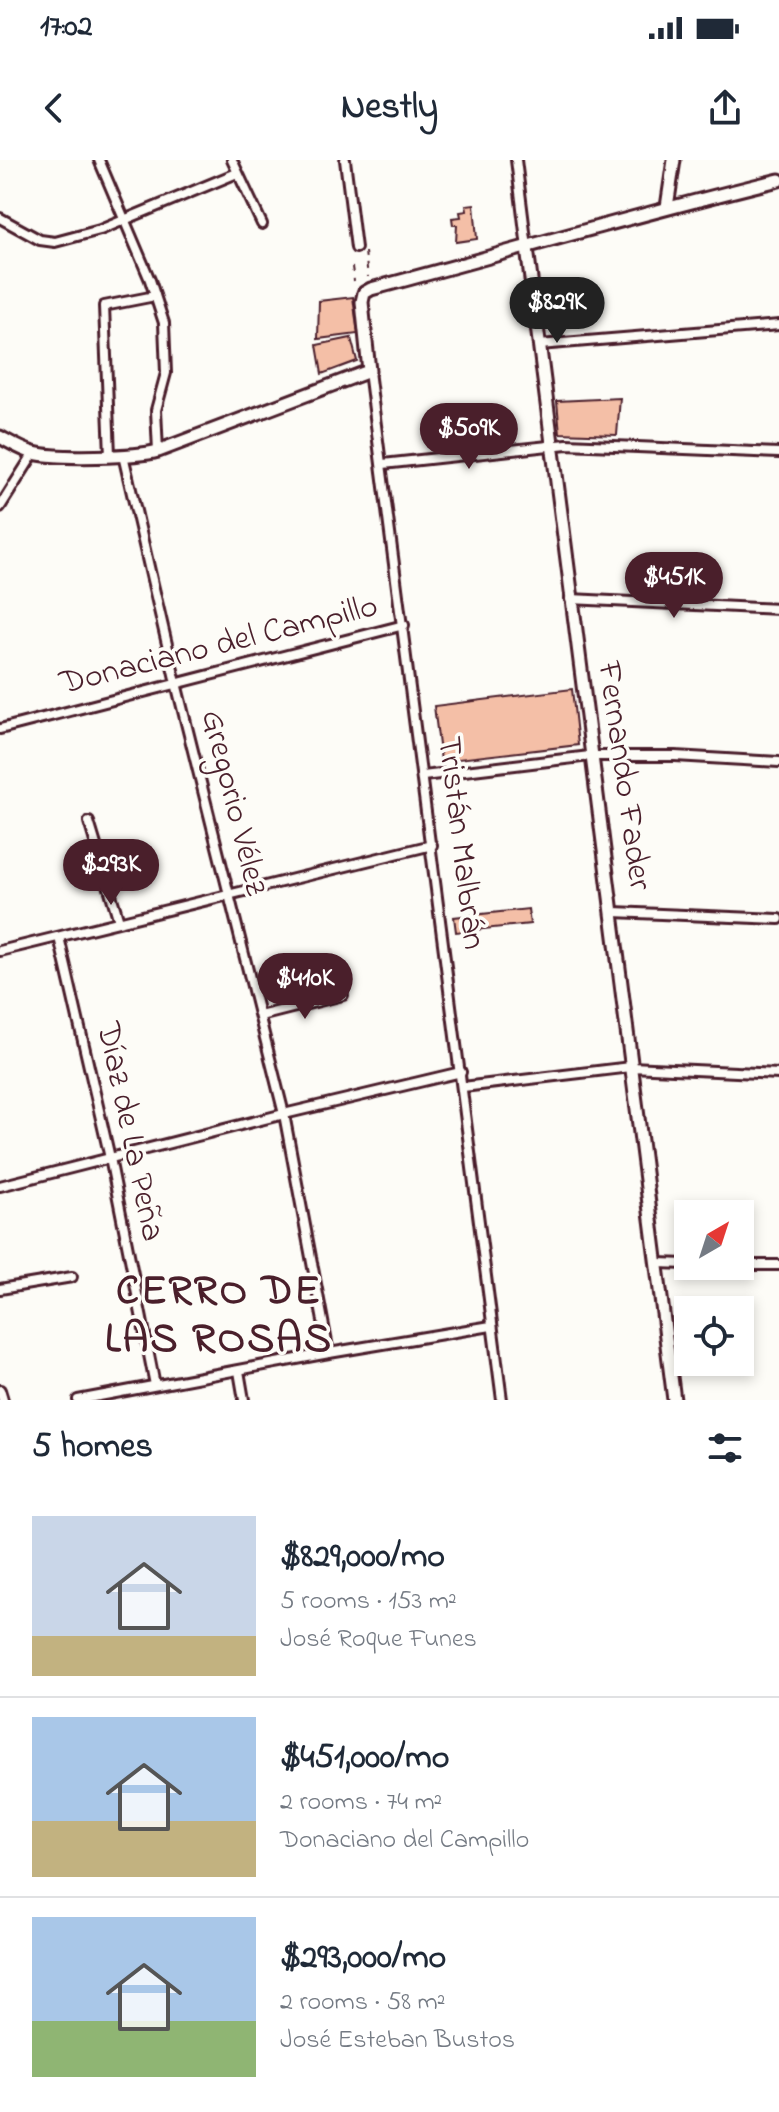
<!DOCTYPE html>
<html lang="en">
<head>
<meta charset="utf-8">
<style>
  :root { --surface:#fff; --page:#f2f2f3; --text:#1f2937; --muted:#747a83; --line:#e0e1e3; --accent:#4a1f2b }
  body { margin:0; font-family:"Indie Flower",sans-serif; background:var(--page); color:var(--text); height:100vh; display:flex; flex-direction:column; font-size:30px; white-space:nowrap }
  * { box-sizing:border-box; margin:0 }
  p { font-size:26px; color:var(--muted) }
  .icon { flex:none; width:44px; height:44px; fill:none; stroke:currentColor; stroke-width:2; stroke-linecap:round; stroke-linejoin:round }
  .map { position:relative; height:1240px; overflow:hidden }
  .sheet { display:flex; flex-direction:column; background:var(--surface); flex:1 }
  .sheet>* { flex:none }
  .needle { width:52px; rotate:39deg }
  .buttons { position:absolute; left:674px; top:1040px; display:grid; gap:16px }
  .buttons a { display:grid; place-items:center; width:80px; height:80px; border-radius:0px; background:var(--surface); box-shadow:0 4px 12px #0003; font-size:40px }
  .price { position:absolute; translate:-50% -68px; padding:0 18px; border-radius:28px; background:var(--accent); color:#fff; font-size:26px; line-height:52px; filter:drop-shadow(0 2px 4px #0008) }
  .price::after { content:''; position:absolute; left:50%; top:48px; width:24px; height:18px; margin-left:-12px; background:inherit; clip-path:polygon(0 0,100% 0,50% 100%) }
  .price.selected { background:#222; color:#fff }
  ul { padding:0; list-style:none }
  li { display:flex; align-items:center; gap:24px; height:200px; padding:0 32px }
  li+li { border-top:2px solid var(--line) }
  li span { display:grid; place-items:center; flex:none; width:224px; height:160px; border-radius:0px; color:#555 }
  li>.icon { margin-inline-start:auto }
  span .icon { width:96px; height:96px; fill:#fffc; stroke-width:1 }
  li b { font-size:34px }
  h2 { display:flex; justify-content:space-between; align-items:center; height:96px; padding:0 32px; font-size:34px }
  .status { display:flex; justify-content:space-between; align-items:center; height:56px; padding:0 40px; background:var(--surface); direction:ltr }
  .status svg { height:22px; fill:currentColor }
  header { display:flex; justify-content:space-between; align-items:center; height:104px; padding:0 32px; background:var(--surface); font-size:36px; font-weight:700 }
  .map>svg:first-child { display:block }
  .building { fill:#f4bfa7; stroke:#4a1f2b; stroke-width:2 }
  .lines { fill:none; stroke-linecap:round; stroke-linejoin:round }
  .minor-casing { stroke:#4a1f2b; stroke-width:14 }
  .secondary-casing { stroke:#4a1f2b; stroke-width:17 }
  .path { stroke:#4a1f2b; stroke-width:2; stroke-dasharray:6 6; stroke-linecap:butt }
  .minor { stroke:#fdfcf7; stroke-width:8 }
  .secondary { stroke:#fdfcf7; stroke-width:11 }
  .labels { text-anchor:middle; dominant-baseline:central; stroke-width:7; stroke-linejoin:round; paint-order:stroke }
  .street-label { font-size:34px; fill:#4a1f2b; stroke:#fdfcf7 }
  .district-label { font-size:42px; font-weight:bold; letter-spacing:2px; fill:#4a1f2b; stroke:#fdfcf7 }
</style>
</head>
<body>
<div class="status"><b>17:02</b><svg viewBox="0 0 49 12"><path d="M0 12V9h3v3zM5 12V6h3v6zM10 12V3h3v9zM15 12V0h3v12zM26 1h20v11H26zM47 4h2v5h-2z"/></svg></div>
<header><svg class="icon" aria-label="back" viewBox="0 0 24 24"><path d="M15 5l-7 7 7 7"/></svg>Nestly<svg class="icon" aria-label="share" viewBox="0 0 24 24"><path d="M12 15V3M7 8l5-5 5 5M5 13v7h14v-7"/></svg></header>
<div class="map">
<svg width="779" height="1240" viewBox="0 0 779 1240">
  <rect width="100%" height="100%" fill="#fdfcf7"/>
  <filter id="ink" filterUnits="userSpaceOnUse"><feTurbulence type="fractalNoise" baseFrequency=".0125" numOctaves="2"/><feDisplacementMap in="SourceGraphic" scale="16" xChannelSelector="R" yChannelSelector="G"/><feConvolveMatrix kernelMatrix="1 2 1 2 8 2 1 2 1" color-interpolation-filters="sRGB"/></filter>
  <g filter="url(#ink)">
    <g class="building">
      <path d="M474,44L477,79L456,82L457,65H453L452,58L461,57L460,52L467,51L466,45Z"/>
      <path d="M353,137L358,174L318,179L319,141Z"/>
      <path d="M351,178L357,201L322,214L317,185Z"/>
      <path d="M620,238L617,275L560,273L557,241Z"/>
      <path d="M572,529L578,585L441,601L434,546Z"/>
      <path d="M528,749L530,764L456,772L454,757Z"/>
    </g>
    <g class="lines">
      <g class="minor-casing">
        <g id="minor">
          <path d="M99,0L150,120L164,163L166,213L156,250L158,291"/>
          <path d="M232,0L262,64"/>
          <path d="M345,0L356,88"/>
          <path d="M516,0L527,88"/>
          <path d="M0,58L40,80L55,82L100,70L237,13"/>
          <path d="M539,185L779,165"/>
          <path d="M369,211L502,1240"/>
          <path d="M110,295L104,146L155,136"/>
          <path d="M123,295L176,523L284,954L329,1193"/>
          <path d="M383,304L567,284L779,293"/>
          <path d="M0,347L34,293"/>
          <path d="M570,439L779,449"/>
          <path d="M0,569L404,465"/>
          <path d="M423,616L590,596H675L779,602"/>
          <path d="M89,662L119,761"/>
          <path d="M614,752L779,759"/>
          <path d="M59,777L110,998L155,1225"/>
          <path d="M0,791L432,685"/>
          <path d="M260,856L343,835"/>
          <path d="M463,927L631,907L779,914"/>
          <path d="M0,1026L284,954L461,912"/>
          <path d="M657,1103L688,1104"/>
          <path d="M740,1105H779"/>
          <path d="M0,1129L72,1117"/>
          <path d="M239,1211L244,1240"/>
          <path d="M0,1230L3,1240"/>
          <path d="M78,1240L329,1193L491,1166"/>
        </g>
      </g>
      <g class="secondary-casing">
        <g id="secondary">
          <path d="M667,47L674,0"/>
          <path d="M527,88C576,472 626,856 674,1240"/>
          <path d="M0,277C11,283 22,290 34,293C56,299 137,297 158,291L369,211L362,142L364,133L371,129C507,93 642,53 779,20"/>
        </g>
      </g>
      <g class="path">
        <path d="M365,92L368,117"/>
        <path d="M352,107L354,121"/>
      </g>
      <use href="#minor" class="minor"/>
      <use href="#secondary" class="secondary"/>
    </g>
  </g>
  <g class="labels">
    <g class="street-label">
      <text transform="translate(219 486) rotate(-14)">Donaciano del Campillo</text>
      <text transform="translate(623 616) rotate(82)">Fernando Fader</text>
      <text transform="translate(233 643) rotate(76)">Gregorio Vélez</text>
      <text transform="translate(460 683) rotate(83)">Tristán Malbrán</text>
      <text transform="translate(129 972) rotate(78)">Díaz de La Peña</text>
    </g>
    <g class="district-label">
      <text x="219" y="1132">CERRO DE<tspan x="219" dy="48">LAS ROSAS</tspan></text>
    </g>
  </g>
</svg>
<div class="buttons">
<a><svg class="needle" viewBox="-14 -14 28 28"><path d="M0-13l5 13h-10z" fill="#e53935"/><path d="M0 13l5-13h-10z" fill="#747a83"/></svg></a>
<a><svg class="icon" aria-label="locate" viewBox="0 0 24 24"><circle cx="12" cy="12" r="6"/><path d="M12 2v4M12 18v4M2 12h4M18 12h4"/></svg></a>
</div>
<b class="price selected" style="left:557px;top:185px">$829K</b>
<b class="price" style="left:469px;top:311px">$509K</b>
<b class="price" style="left:674px;top:460px">$451K</b>
<b class="price" style="left:111px;top:747px">$293K</b>
<b class="price" style="left:305px;top:861px">$410K</b>
</div>
<section class="sheet">
<h2>5 homes<svg class="icon" aria-label="filters" viewBox="0 0 24 24"><path d="M4 7h16M4 17h16"/><circle cx="9" cy="7" r="2"/><circle cx="15" cy="17" r="2"/></svg></h2>
<ul>
<li><span style="background:linear-gradient(#c9d6e8 75%,#c2b280 0)"><svg class="icon" aria-label="home" viewBox="0 0 24 24"><path d="M3 11l9-7 9 7M6 9v11h12V9"/></svg></span><div><b>$829,000/mo</b><p>5 rooms · 153 m²</p><p>José Roque Funes</p></div></li>
<li><span style="background:linear-gradient(#a9c7e8 65%,#c2b280 0)"><svg class="icon" aria-label="home" viewBox="0 0 24 24"><path d="M3 11l9-7 9 7M6 9v11h12V9"/></svg></span><div><b>$451,000/mo</b><p>2 rooms · 74 m²</p><p>Donaciano del Campillo</p></div></li>
<li><span style="background:linear-gradient(#a9c7e8 65%,#8fb573 0)"><svg class="icon" aria-label="home" viewBox="0 0 24 24"><path d="M3 11l9-7 9 7M6 9v11h12V9"/></svg></span><div><b>$293,000/mo</b><p>2 rooms · 58 m²</p><p>José Esteban Bustos</p></div></li>
</ul>
</section>
</body>
</html>
